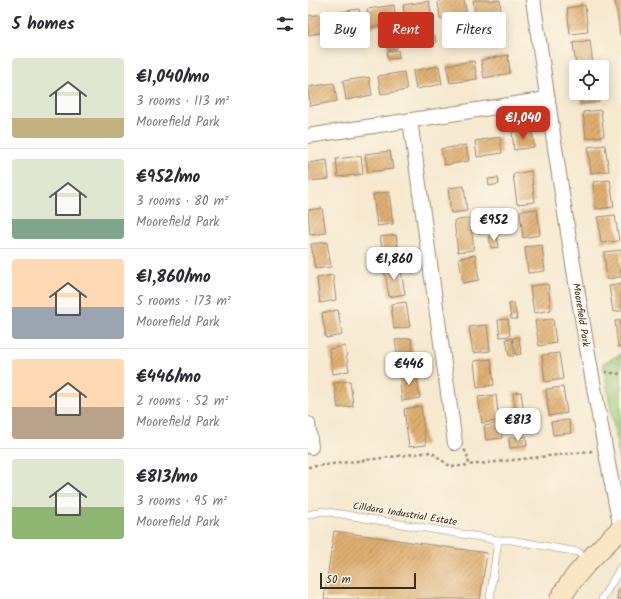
<!DOCTYPE html>
<html lang="en">
<head>
<meta charset="utf-8">
<style>
  :root { --surface:#fff; --page:#f2f2f3; --text:#2b2b33; --muted:#7c7c81; --line:#e1e1e2; --accent:#c8321e }
  body { margin:0; font-family:Kalam,sans-serif; background:var(--page); color:var(--text); height:100vh; display:flex; flex-direction:column; font-size:15px; white-space:nowrap }
  * { box-sizing:border-box; margin:0 }
  p { font-size:13px; color:var(--muted) }
  .icon { flex:none; width:22px; height:22px; fill:none; stroke:currentColor; stroke-width:2; stroke-linecap:round; stroke-linejoin:round }
  .map { position:relative; flex:1; overflow:hidden }
  .sheet { display:flex; flex-direction:column; background:var(--surface); width:308px }
  .sheet>* { flex:none }
  .banner { position:absolute; left:12px; top:12px; width:241px; height:36px; display:flex; gap:8px }
  .buttons { position:absolute; left:261px; top:60px; display:grid; gap:8px }
  .buttons a { display:grid; place-items:center; width:40px; height:40px; border-radius:4px; background:var(--surface); box-shadow:0 2px 10px #0003; font-size:20px }
  .scale { position:absolute; left:12px; bottom:10px; width:96px; box-sizing:border-box; padding-left:4px; border:2px solid #3b2a1e; border-top:0; font-size:11px; line-height:14px; white-space:nowrap; color:#3b2a1e; -webkit-text-stroke:3px #fcf5e5; paint-order:stroke }
  .price { position:absolute; translate:-50% -34px; padding:0 9px; border-radius:8px; background:#fff; color:#222; font-size:13px; line-height:26px; filter:drop-shadow(0 1px 2px #0008) }
  .price::after { content:''; position:absolute; left:50%; top:24px; width:12px; height:9px; margin-left:-6px; background:inherit; clip-path:polygon(0 0,100% 0,50% 100%) }
  .price.on { background:var(--accent); color:#fff }
  ul { padding:0; list-style:none }
  li { display:flex; align-items:center; gap:12px; height:100px; padding:0 12px }
  li+li { border-top:1px solid var(--line) }
  li span { display:grid; place-items:center; flex:none; width:112px; height:80px; border-radius:4px; color:#555 }
  li>.icon { margin-inline-start:auto }
  span .icon { width:48px; height:48px; fill:#fffc; stroke-width:1 }
  li b { font-size:17px }
  h2 { display:flex; justify-content:space-between; align-items:center; height:48px; padding:0 12px; font-size:17px }
  .pill { padding:0 14px; border-radius:4px; background:var(--surface); box-shadow:0 2px 10px #0003; font-size:14px; line-height:36px }
  .pill.on { background:var(--accent); color:#fff }
  main { display:flex; flex:1; min-height:0 }
  .map>svg:first-child { display:block }
  .green { fill:#95c878; stroke:#68794b }
  .building { fill:url(#building-hatch) }
  .lines { fill:none; stroke-linecap:round; stroke-linejoin:round }
  .lane-casing { stroke:#988a77; stroke-width:8 }
  .street-casing { stroke:#988a77; stroke-width:16 }
  .secondary-casing { stroke:#988a77; stroke-width:22 }
  .path { stroke:#988a77; stroke-width:2.5; stroke-dasharray:3 3; stroke-linecap:butt }
  .lane { stroke:#fff; stroke-width:7 }
  .street { stroke:#fff; stroke-width:14 }
  .secondary { stroke:#fbe6c4; stroke-width:20 }
  .labels { text-anchor:middle; dominant-baseline:central; stroke-width:3; stroke-linejoin:round; paint-order:stroke }
  .street-label { font-size:10px; fill:#3b2a1e; stroke:#fcf5e5 }
</style>
</head>
<body>
<main>
<section class="sheet">
<h2>5 homes<svg class="icon" aria-label="filters" viewBox="0 0 24 24"><path d="M4 7h16M4 17h16"/><circle cx="9" cy="7" r="2"/><circle cx="15" cy="17" r="2"/></svg></h2>
<ul>
<li><span style="background:linear-gradient(#dfe7d0 75%,#c2b280 0)"><svg class="icon" aria-label="home" viewBox="0 0 24 24"><path d="M3 11l9-7 9 7M6 9v11h12V9"/></svg></span><div><b>€1,040/mo</b><p>3 rooms · 113 m²</p><p>Moorefield Park</p></div></li>
<li><span style="background:linear-gradient(#dfe7d0 75%,#7fa58c 0)"><svg class="icon" aria-label="home" viewBox="0 0 24 24"><path d="M3 11l9-7 9 7M6 9v11h12V9"/></svg></span><div><b>€952/mo</b><p>3 rooms · 80 m²</p><p>Moorefield Park</p></div></li>
<li><span style="background:linear-gradient(#ffd9b3 60%,#9aa5b1 0)"><svg class="icon" aria-label="home" viewBox="0 0 24 24"><path d="M3 11l9-7 9 7M6 9v11h12V9"/></svg></span><div><b>€1,860/mo</b><p>5 rooms · 173 m²</p><p>Moorefield Park</p></div></li>
<li><span style="background:linear-gradient(#ffd9b3 60%,#b9a48a 0)"><svg class="icon" aria-label="home" viewBox="0 0 24 24"><path d="M3 11l9-7 9 7M6 9v11h12V9"/></svg></span><div><b>€446/mo</b><p>2 rooms · 52 m²</p><p>Moorefield Park</p></div></li>
<li><span style="background:linear-gradient(#dfe7d0 60%,#8fb573 0)"><svg class="icon" aria-label="home" viewBox="0 0 24 24"><path d="M3 11l9-7 9 7M6 9v11h12V9"/></svg></span><div><b>€813/mo</b><p>3 rooms · 95 m²</p><p>Moorefield Park</p></div></li>
</ul>
</section>
<div class="map">
<svg width="313" height="599" viewBox="0 0 313 599">
  <defs>
    <pattern id="building-hatch" width="6" height="6" patternUnits="userSpaceOnUse"><rect width="6" height="6" fill="#dfaf71"/><path d="M-1 1l2-2M0 6l6-6M5 7l2-2" fill="none" stroke="#b68f5c"/></pattern>
  </defs>
  <rect width="100%" height="100%" fill="#fcf5e5"/>
  <filter id="ink" filterUnits="userSpaceOnUse"><feTurbulence type="fractalNoise" baseFrequency=".025" numOctaves="2"/><feDisplacementMap in="SourceGraphic" scale="8" xChannelSelector="R" yChannelSelector="G"/><feConvolveMatrix kernelMatrix="1 2 1 2 8 2 1 2 1" color-interpolation-filters="sRGB"/></filter>
  <filter id="wash" filterUnits="userSpaceOnUse"><feTurbulence type="fractalNoise" baseFrequency=".012" numOctaves="4" result="noise"/><feDisplacementMap in="SourceGraphic" scale="16" xChannelSelector="R" yChannelSelector="G"/><feGaussianBlur stdDeviation="0.9" result="paint"/><feColorMatrix in="noise" values="0 0 0 0 0 0 0 0 0 0 0 0 0 0 0 0 0 1.4 0 .05"/><feComposite in="paint" operator="in"/></filter>
  <g filter="url(#wash)">
    <rect width="100%" height="100%" fill="#f6e9d0"/>
    <path class="green" d="M313,354V459H311L295,363Z"/>
    <g id="blocks">
      <g class="building">
        <path d="M137,0H156L159,15L132,19L130,1Z"/>
        <path d="M165,0H192L193,11L167,15Z"/>
        <path d="M307,0H313V35H312Z"/>
        <path d="M121,1L124,19L97,23L95,5Z"/>
        <path d="M86,5L88,23L62,27L59,9Z"/>
        <path d="M277,5L280,32L262,34L259,8Z"/>
        <path d="M51,9L54,28L28,31L25,13Z"/>
        <path d="M16,14L19,32L0,35V16Z"/>
        <path d="M127,36L128,43L113,46L111,39Z"/>
        <path d="M282,40L285,66L268,67L265,43Z"/>
        <path d="M88,41L89,48L80,50L79,43Z"/>
        <path d="M90,50L91,58L80,59L79,52Z"/>
        <path d="M200,55L202,73L176,78L173,60Z"/>
        <path d="M166,61L169,79L142,83L139,65Z"/>
        <path d="M131,66L134,84L108,89L105,71Z"/>
        <path d="M96,72L99,90L73,94L70,76Z"/>
        <path d="M61,77L64,95L38,100L35,81Z"/>
        <path d="M26,83L29,101L2,106L0,87Z"/>
        <path d="M272,93H290L291,102L273,104Z"/>
        <path d="M293,110L296,136L278,138L275,112Z"/>
        <path d="M224,129L226,147L206,150L204,132Z"/>
        <path d="M192,137L194,153L169,157L167,141Z"/>
        <path d="M158,145L161,161L136,165L133,149Z"/>
        <path d="M297,145L301,171L283,173L280,147Z"/>
        <path d="M82,151L85,169L60,172L57,154Z"/>
        <path d="M53,156L55,174L30,177L28,159Z"/>
        <path d="M19,160L21,179L0,181V163Z"/>
        <path d="M223,171L227,202L209,204L205,174Z"/>
        <path d="M190,178L191,184L181,186L180,179Z"/>
        <path d="M302,180L306,207L288,209L285,182Z"/>
        <path d="M156,186L159,211L143,213L140,188Z"/>
        <path d="M81,192L85,224L69,226L65,194Z"/>
        <path d="M14,208L18,233L2,235L0,210Z"/>
        <path d="M229,209L232,235L215,238L212,211Z"/>
        <path d="M307,215L311,241L293,243L290,217Z"/>
        <path d="M162,218L166,250L150,252L146,221Z"/>
        <path d="M88,235L92,260L76,262L72,237Z"/>
        <path d="M189,235L191,247L183,248L181,236Z"/>
        <path d="M19,242L23,267L7,269L3,244Z"/>
        <path d="M234,245L237,271L220,273L217,247Z"/>
        <path d="M313,250V277L299,279L296,252Z"/>
        <path d="M167,255L171,280L155,283L151,258Z"/>
        <path d="M92,265L97,294L81,297L76,267Z"/>
        <path d="M25,275L28,300L12,303L9,278Z"/>
        <path d="M240,284L243,310L226,313L222,286Z"/>
        <path d="M313,284V311L305,312L301,286Z"/>
        <path d="M98,302L102,327L86,329L83,304Z"/>
        <path d="M206,303L209,319H203L201,304Z"/>
        <path d="M30,310L34,335L18,338L14,313Z"/>
        <path d="M200,319L202,336L192,337L190,320Z"/>
        <path d="M245,319L248,343L231,346L227,321Z"/>
        <path d="M313,320V347H310L307,321Z"/>
        <path d="M179,325L182,351L165,353L161,327Z"/>
        <path d="M211,337L213,354L208,355L205,338Z"/>
        <path d="M103,338L107,363L91,366L87,340Z"/>
        <path d="M204,338L206,356H201L198,339Z"/>
        <path d="M37,346L41,371L25,374L21,349Z"/>
        <path d="M251,353L255,379L237,382L234,355Z"/>
        <path d="M183,359L186,385L169,388L166,361Z"/>
        <path d="M108,372L112,398L94,401L91,374Z"/>
        <path d="M42,381L45,406L30,408L26,383Z"/>
        <path d="M255,387L259,413L241,416L238,389Z"/>
        <path d="M213,392L217,423L209,424L205,393Z"/>
        <path d="M188,395L191,421L174,423L170,397Z"/>
        <path d="M113,406L118,445L101,447L96,409Z"/>
        <path d="M261,420L263,433L245,435L243,422Z"/>
        <path d="M192,423L194,438L178,440L176,426Z"/>
        <path d="M218,436L219,446L202,448L201,438Z"/>
        <path d="M26,531L179,553L172,599H16Z"/>
        <path d="M313,587V599H309L310,590Z"/>
      </g>
    </g>
  </g>
  <g filter="url(#ink)">
    <use href="#blocks" fill-opacity="0" stroke="#988a77" stroke-width="1"/>
    <g class="lines">
      <g class="lane-casing">
        <g id="lane">
          <path d="M0,515L14,511L190,540H203L270,552L281,560"/>
          <path d="M182,599L190,540"/>
          <path d="M294,599L313,567"/>
        </g>
      </g>
      <g class="street-casing">
        <g id="street">
          <path d="M225,0C251,177 277,354 313,529"/>
          <path d="M102,120L147,443"/>
          <path d="M0,136L240,99"/>
          <path d="M0,424L3,447"/>
        </g>
      </g>
      <g class="secondary-casing">
        <path id="secondary" d="M252,599C267,572 291,550 313,529"/>
      </g>
      <g class="path">
        <path d="M297,372L313,374"/>
        <path d="M156,450L159,453L161,465"/>
        <path d="M0,467L123,452L143,467L285,451"/>
      </g>
      <use href="#lane" class="lane"/>
      <use href="#street" class="street"/>
      <use href="#secondary" class="secondary"/>
    </g>
  </g>
  <g class="labels">
    <g class="street-label">
      <text transform="translate(273 315) rotate(81)">Moorefield Park</text>
      <text transform="translate(97 514) rotate(9)">Cilldara Industrial Estate</text>
    </g>
  </g>
</svg>
<div class="buttons">
<a><svg class="icon" aria-label="locate" viewBox="0 0 24 24"><circle cx="12" cy="12" r="6"/><path d="M12 2v4M12 18v4M2 12h4M18 12h4"/></svg></a>
</div>
<div class="scale">50 m</div>
<b class="price on" style="left:215px;top:140px">€1,040</b>
<b class="price" style="left:186px;top:242px">€952</b>
<b class="price" style="left:86px;top:281px">€1,860</b>
<b class="price" style="left:101px;top:386px">€446</b>
<b class="price" style="left:210px;top:442px">€813</b>
<div class="banner">
<a class="pill">Buy</a>
<a class="pill on">Rent</a>
<a class="pill">Filters</a>
</div>
</div>
</main>
</body>
</html>
